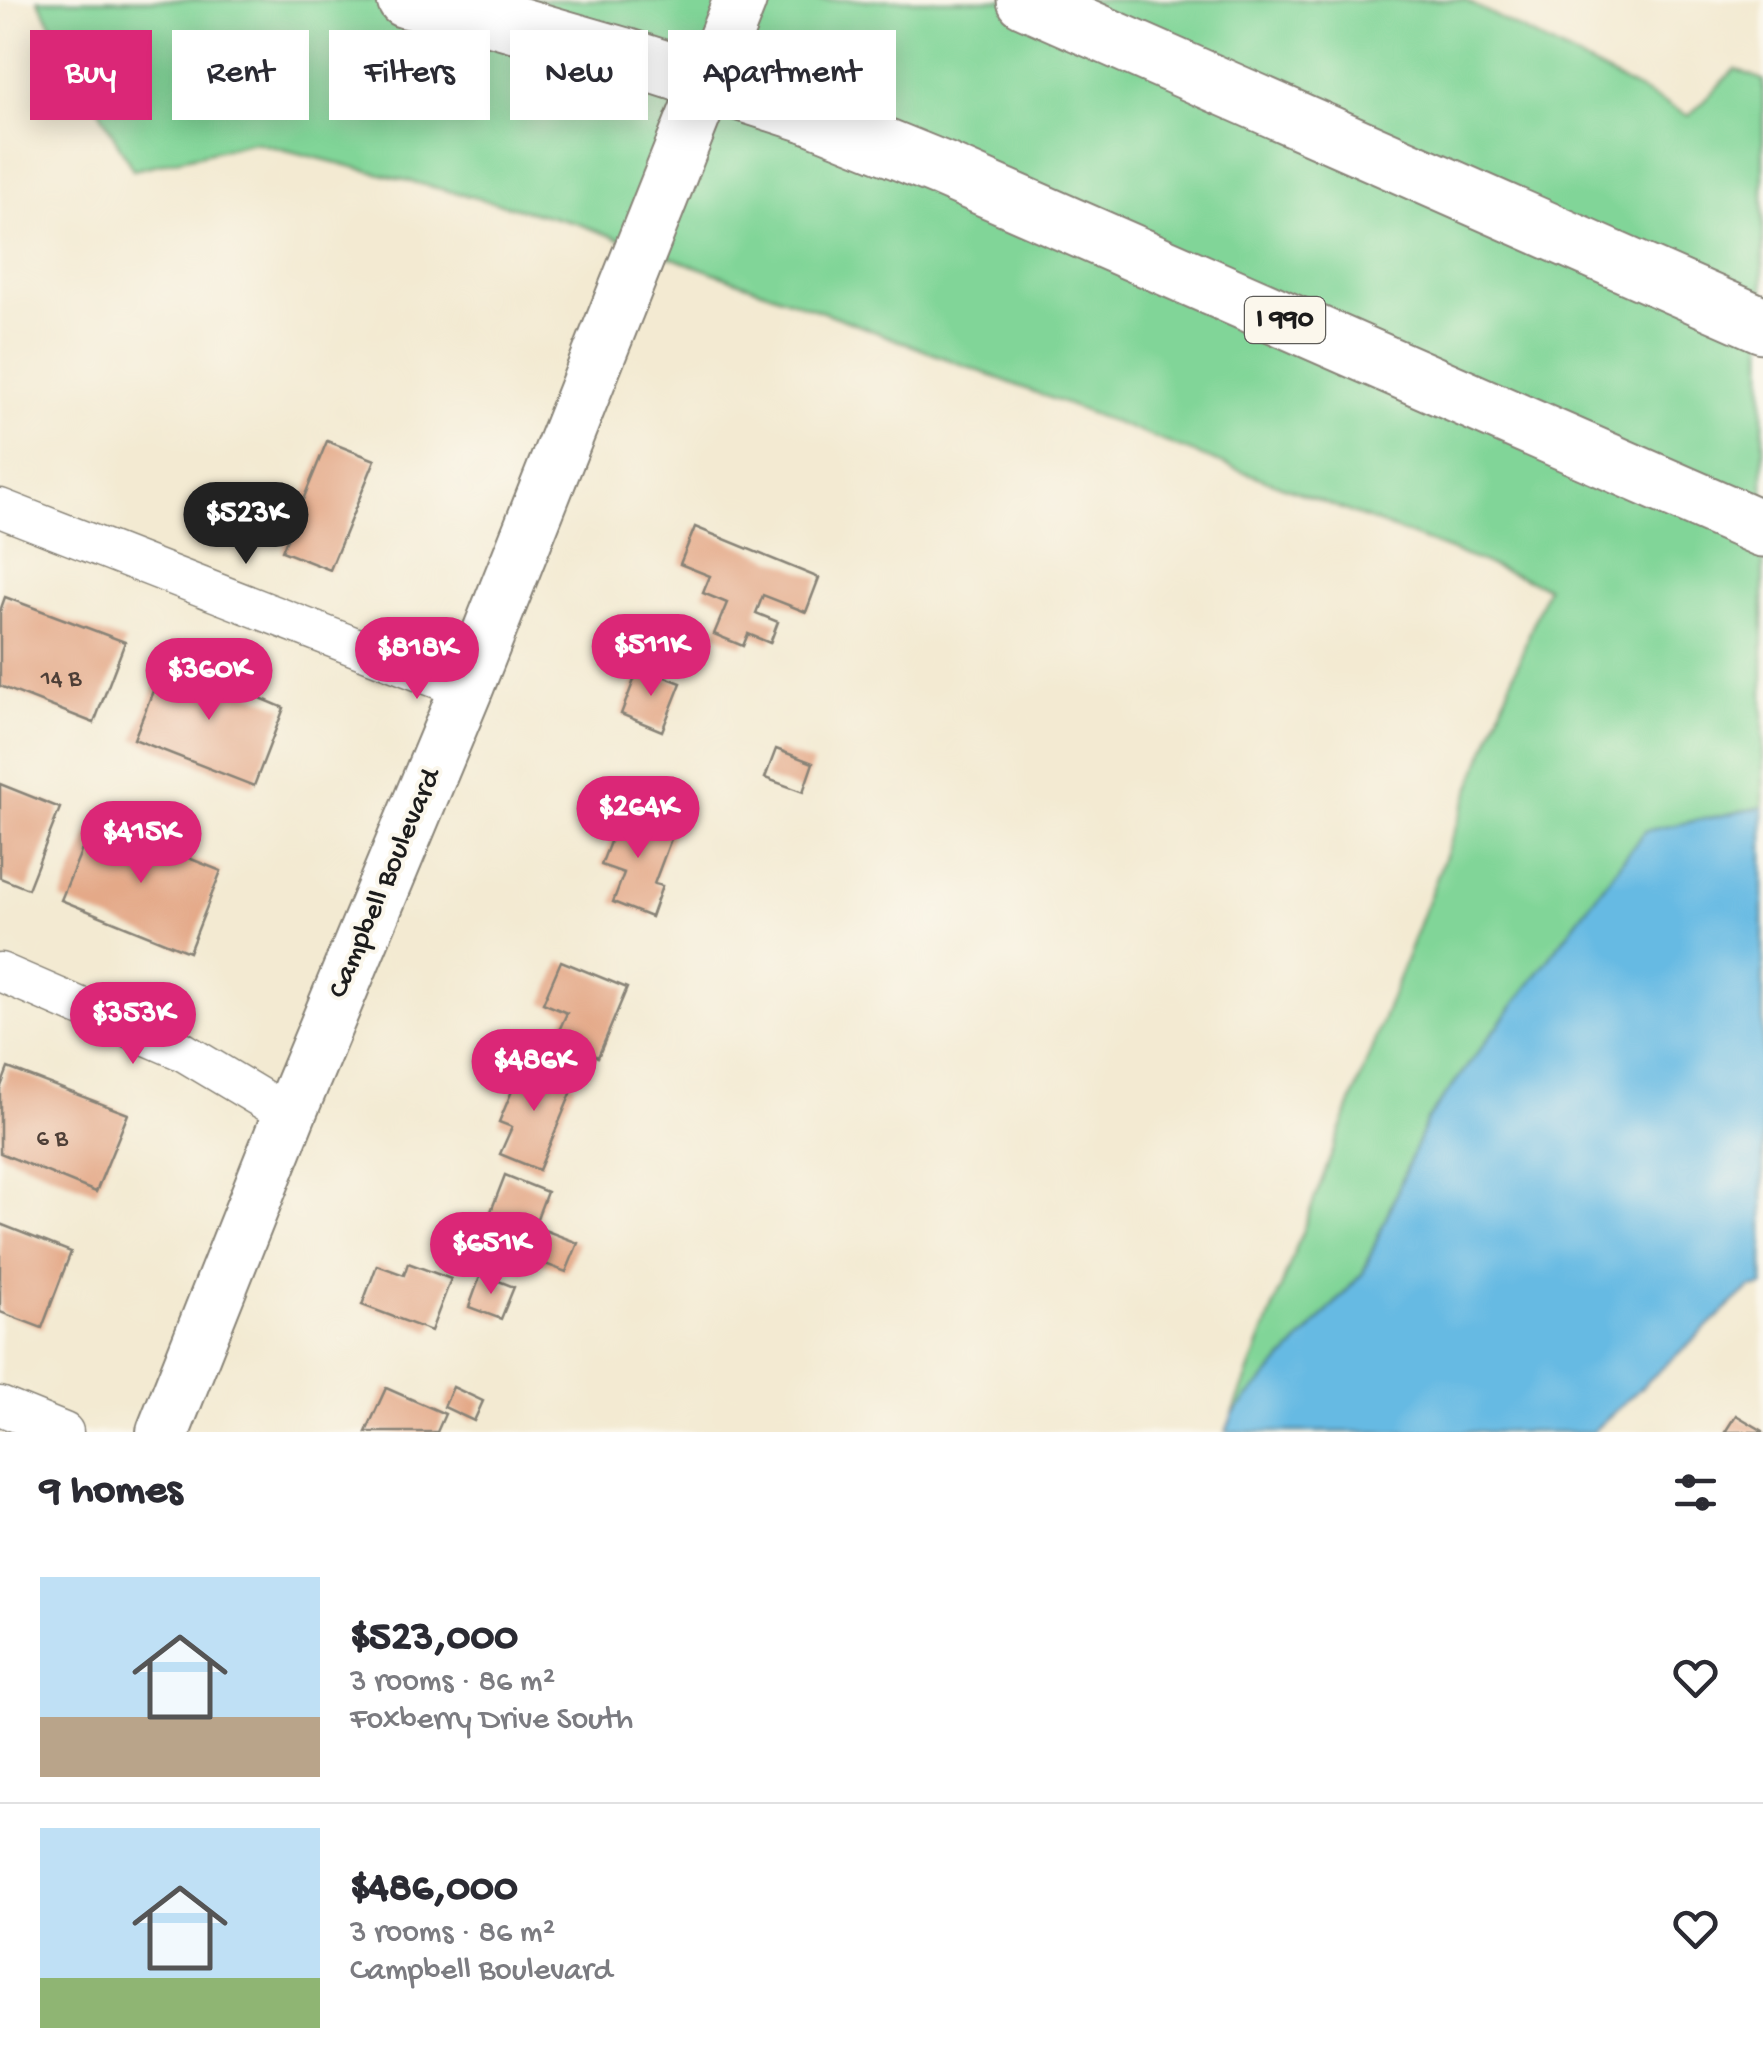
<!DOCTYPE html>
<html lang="en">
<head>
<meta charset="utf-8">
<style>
  :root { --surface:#fff; --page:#f7f7f7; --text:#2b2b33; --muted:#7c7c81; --line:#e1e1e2; --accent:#db2777 }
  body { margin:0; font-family:"Gochi Hand",sans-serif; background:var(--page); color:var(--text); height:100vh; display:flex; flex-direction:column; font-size:38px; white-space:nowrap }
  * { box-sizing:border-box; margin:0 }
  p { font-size:32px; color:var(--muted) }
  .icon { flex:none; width:55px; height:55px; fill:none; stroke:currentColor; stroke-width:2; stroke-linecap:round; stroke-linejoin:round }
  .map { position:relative; height:1432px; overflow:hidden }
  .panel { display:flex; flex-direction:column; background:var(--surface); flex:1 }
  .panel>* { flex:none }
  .guide { position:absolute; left:30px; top:30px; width:1000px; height:90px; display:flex; gap:20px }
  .price { position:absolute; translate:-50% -85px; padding:0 22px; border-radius:35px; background:var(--accent); color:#fff; font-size:32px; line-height:65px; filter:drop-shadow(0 2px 5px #0008) }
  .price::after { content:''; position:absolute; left:50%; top:60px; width:30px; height:22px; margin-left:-15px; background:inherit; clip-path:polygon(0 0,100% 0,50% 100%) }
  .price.on { background:#222; color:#fff }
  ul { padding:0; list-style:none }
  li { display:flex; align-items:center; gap:30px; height:250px; padding:0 40px }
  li+li { border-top:2px solid var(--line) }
  li span { display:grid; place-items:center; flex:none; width:280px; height:200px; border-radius:0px; color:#555 }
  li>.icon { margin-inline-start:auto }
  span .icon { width:120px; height:120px; fill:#fffc; stroke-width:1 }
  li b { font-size:42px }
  h2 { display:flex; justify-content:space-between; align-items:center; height:120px; padding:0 40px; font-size:42px }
  .pill { padding:0 35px; border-radius:0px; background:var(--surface); box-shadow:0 5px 25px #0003; font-size:35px; line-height:90px }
  .pill.on { background:var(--accent); color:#fff }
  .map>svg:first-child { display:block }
  .green { fill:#81d598; stroke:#4e785a; stroke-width:2.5 }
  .water { fill:#66bae3; stroke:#416b80; stroke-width:2.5 }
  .building { fill:#e4a988 }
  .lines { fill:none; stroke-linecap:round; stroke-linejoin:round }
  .street-casing { stroke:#888377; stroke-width:41 }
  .secondary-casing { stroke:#888377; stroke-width:56 }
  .highway-casing { stroke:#888377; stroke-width:59 }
  .street { stroke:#fff; stroke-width:38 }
  .secondary { stroke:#fff; stroke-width:52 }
  .highway { stroke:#fff; stroke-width:55 }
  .highway-bridge-casing { stroke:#888377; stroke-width:59; stroke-linecap:butt }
  .highway-bridge { stroke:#fff; stroke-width:55 }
  .labels { text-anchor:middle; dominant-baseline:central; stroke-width:8; stroke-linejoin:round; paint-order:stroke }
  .number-label { font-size:25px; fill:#4e3f37 }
  .shield { fill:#fbf7ec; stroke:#5f5e5a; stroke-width:2.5 }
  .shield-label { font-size:28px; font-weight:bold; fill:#1c1c1c }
  .street-label { font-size:30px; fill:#1c1c1c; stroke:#fbf7ec }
</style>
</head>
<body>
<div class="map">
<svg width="1763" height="1432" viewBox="0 0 1763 1432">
  <rect width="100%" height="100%" fill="#fbf7ec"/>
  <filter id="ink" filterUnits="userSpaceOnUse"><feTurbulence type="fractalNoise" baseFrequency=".01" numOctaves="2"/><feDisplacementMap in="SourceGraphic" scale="20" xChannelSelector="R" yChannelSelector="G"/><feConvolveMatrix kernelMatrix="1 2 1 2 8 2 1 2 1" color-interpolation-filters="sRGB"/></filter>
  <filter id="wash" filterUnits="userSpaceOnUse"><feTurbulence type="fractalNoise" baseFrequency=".0048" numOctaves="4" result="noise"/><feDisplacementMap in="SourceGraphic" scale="40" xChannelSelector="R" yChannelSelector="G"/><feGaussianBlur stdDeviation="2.25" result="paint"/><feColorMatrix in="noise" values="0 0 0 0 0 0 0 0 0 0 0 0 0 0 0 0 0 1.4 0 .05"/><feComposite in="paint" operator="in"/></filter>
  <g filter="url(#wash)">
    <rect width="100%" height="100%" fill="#f3ead2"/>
    <path class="green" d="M38,0H1464L1689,116L1735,69L1763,80V807L1645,832L1427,1120L1363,1273L1233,1414L1547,587L842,319L576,223L254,142L133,170Z"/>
    <path class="water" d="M1763,807V1286L1750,1288L1592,1432H1226L1233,1414L1363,1273L1427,1120L1645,831Z"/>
    <g id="blocks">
      <g class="building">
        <path d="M327,441L375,460L330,570L282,551Z"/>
        <path d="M695,527L819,578L806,612L763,595L756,613L778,622L770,643L748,634L743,646L714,634L727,603L703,593L710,576L680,564Z"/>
        <path d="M5,597L125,642L94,723L0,686V611Z"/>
        <path d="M166,658L284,708L254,786L134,739Z"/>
        <path d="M639,667L681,683L662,731L621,714Z"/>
        <path d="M776,749L813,763L803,792L765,778Z"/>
        <path d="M0,784L60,808L28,889L0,878Z"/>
        <path d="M622,811L674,831L654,884L662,886L651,917L613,902L624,873L601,865Z"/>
        <path d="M94,820L221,871L189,952L61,900Z"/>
        <path d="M561,961L627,988L598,1057L555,1039L567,1013L543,1003Z"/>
        <path d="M524,1062L575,1084L539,1170L500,1154L512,1127L499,1122Z"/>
        <path d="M8,1068L128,1114L96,1192L0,1153V1089Z"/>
        <path d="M505,1175L547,1192L534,1226L578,1243L566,1272L530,1258L524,1272L488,1258L496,1237L483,1232Z"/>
        <path d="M0,1224L71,1252L42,1328L0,1312Z"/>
        <path d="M408,1263L451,1279L431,1331L362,1305L377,1265L404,1275Z"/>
        <path d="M481,1274L514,1287L501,1319L469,1307Z"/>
        <path d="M453,1387L483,1401L474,1421L444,1407Z"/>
        <path d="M386,1388L445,1414L437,1432H366Z"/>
        <path d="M1736,1415L1763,1431V1432H1725Z"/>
      </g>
    </g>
  </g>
  <g filter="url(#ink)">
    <use href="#blocks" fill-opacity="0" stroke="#888377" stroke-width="2.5"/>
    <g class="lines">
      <g class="street-casing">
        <g id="street">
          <path d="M0,508L466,690"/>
          <path d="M0,972L182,1051L289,1115"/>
          <path d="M0,1406L64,1432"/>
        </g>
      </g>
      <g class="secondary-casing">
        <path id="secondary" d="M163,1432L289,1115L466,690L740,0"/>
      </g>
      <g class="highway-casing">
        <g id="highway">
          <path d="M405,0L480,14L625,56"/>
          <path d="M1025,0L1763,325"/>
          <path d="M806,114L944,170L1763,529"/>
        </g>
      </g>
      <use href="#street" class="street"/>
      <use href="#secondary" class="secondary"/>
      <use href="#highway" class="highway"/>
      <g class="highway-bridge-casing">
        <path id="highway-bridge" d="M625,56L806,114"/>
      </g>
      <use href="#highway-bridge" class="highway-bridge"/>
    </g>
  </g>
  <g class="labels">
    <g class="number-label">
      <text x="61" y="680">14 B</text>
      <text x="52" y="1140">6 B</text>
    </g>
    <rect class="shield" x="1245" y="297" width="80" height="46" rx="8"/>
    <g class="shield-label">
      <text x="1285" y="320">I 990</text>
    </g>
    <g class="street-label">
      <text transform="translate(386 884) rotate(-67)">Campbell Boulevard</text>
    </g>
  </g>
</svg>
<b class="price on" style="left:246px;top:567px">$523K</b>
<b class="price" style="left:651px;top:699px">$511K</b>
<b class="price" style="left:417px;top:702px">$818K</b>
<b class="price" style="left:209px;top:723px">$360K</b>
<b class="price" style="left:638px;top:861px">$264K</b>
<b class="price" style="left:141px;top:886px">$415K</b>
<b class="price" style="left:133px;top:1067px">$353K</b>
<b class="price" style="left:534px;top:1114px">$486K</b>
<b class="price" style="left:491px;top:1297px">$651K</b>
<div class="guide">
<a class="pill on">Buy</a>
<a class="pill">Rent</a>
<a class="pill">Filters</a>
<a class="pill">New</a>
<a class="pill">Apartment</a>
</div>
</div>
<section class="panel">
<h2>9 homes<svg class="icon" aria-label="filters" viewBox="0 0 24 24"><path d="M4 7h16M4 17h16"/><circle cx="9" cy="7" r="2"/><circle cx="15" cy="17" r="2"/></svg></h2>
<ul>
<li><span style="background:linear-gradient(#bfe0f5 70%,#b9a48a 0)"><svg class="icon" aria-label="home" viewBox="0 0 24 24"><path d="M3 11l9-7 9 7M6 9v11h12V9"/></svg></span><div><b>$523,000</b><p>3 rooms · 86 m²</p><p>Foxberry Drive South</p></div><svg class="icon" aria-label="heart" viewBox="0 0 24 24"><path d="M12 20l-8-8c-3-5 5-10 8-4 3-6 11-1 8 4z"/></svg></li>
<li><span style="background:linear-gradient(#bfe0f5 75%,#8fb573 0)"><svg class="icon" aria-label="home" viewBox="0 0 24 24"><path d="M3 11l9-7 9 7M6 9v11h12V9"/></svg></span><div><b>$486,000</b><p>3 rooms · 86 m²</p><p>Campbell Boulevard</p></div><svg class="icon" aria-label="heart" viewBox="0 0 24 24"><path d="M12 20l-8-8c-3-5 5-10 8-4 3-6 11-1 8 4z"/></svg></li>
</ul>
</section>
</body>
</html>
